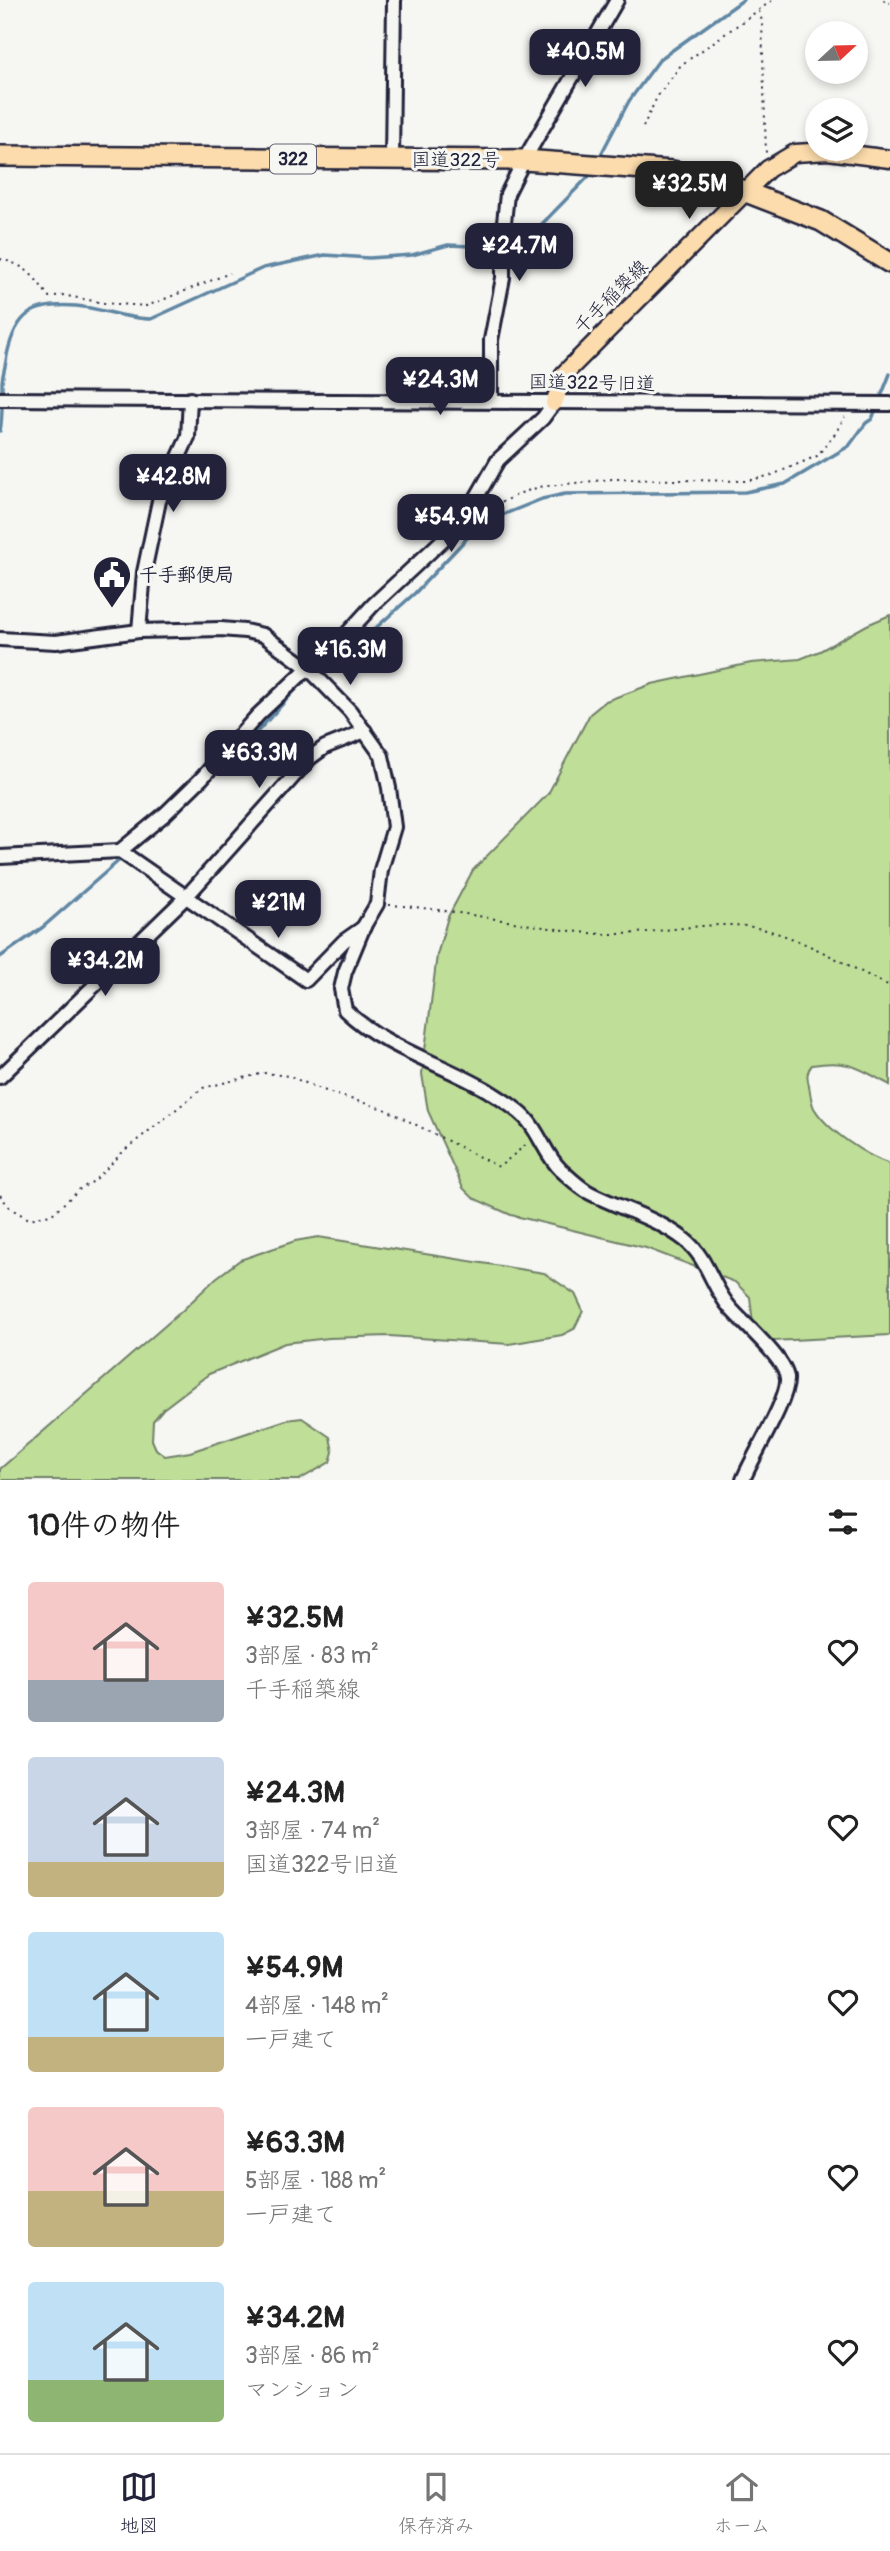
<!DOCTYPE html>
<html lang="ja">
<head>
<meta charset="utf-8">
<style>
  :root { --surface:#fff; --page:#f6f6f6; --text:#222; --muted:#767676; --line:#e0e0e0; --accent:#22223b }
  body { margin:0; font-family:Pangolin,"Klee One",sans-serif; background:var(--page); color:var(--text); height:100vh; display:flex; flex-direction:column; font-size:26px; white-space:nowrap }
  * { box-sizing:border-box; margin:0 }
  p { font-size:23px; color:var(--muted) }
  .icon { flex:none; width:38px; height:38px; fill:none; stroke:currentColor; stroke-width:2; stroke-linecap:round; stroke-linejoin:round }
  .map { position:relative; height:1480px; overflow:hidden }
  .details { display:flex; flex-direction:column; background:var(--surface); flex:1 }
  .details>* { flex:none }
  .needle { width:46px; rotate:68deg }
  .controls { position:absolute; left:805px; top:21px; display:grid; gap:14px }
  .controls a { display:grid; place-items:center; width:63px; height:63px; border-radius:50%; background:var(--surface); box-shadow:0 4px 10px #0003; font-size:35px }
  .price { position:absolute; translate:-50% -60px; padding:0 16px; border-radius:14px; background:var(--accent); color:#fff; font-size:23px; line-height:46px; filter:drop-shadow(0 2px 4px #0008) }
  .price::after { content:''; position:absolute; left:50%; top:42px; width:21px; height:16px; margin-left:-10px; background:inherit; clip-path:polygon(0 0,100% 0,50% 100%) }
  .price.current { background:#222; color:#fff }
  ul { padding:0; list-style:none }
  li { display:flex; align-items:center; gap:21px; height:175px; padding:0 28px }
  li span { display:grid; place-items:center; flex:none; width:196px; height:140px; border-radius:7px; color:#555 }
  li>.icon { margin-inline-start:auto }
  span .icon { width:84px; height:84px; fill:#fffc; stroke-width:1 }
  li b { font-size:30px }
  h2 { display:flex; justify-content:space-between; align-items:center; height:84px; padding:0 28px; font-size:30px }
  .menu { display:flex; justify-content:space-around; align-items:center; height:98px; border-top:2px solid var(--line); background:var(--surface); font-size:19px; color:var(--muted) }
  .menu a { display:grid; justify-items:center; gap:4px }
  .menu .current { color:var(--accent) }
  .map>svg:first-child { display:block }
  .green { fill:#bfde97; stroke:#708069; stroke-width:2 }
  .lines { fill:none; stroke-linecap:round; stroke-linejoin:round }
  .stream { stroke:#5f86a3; stroke-width:3.5 }
  .minor-casing { stroke:#22223b; stroke-width:18 }
  .major-casing { stroke:#22223b; stroke-width:21 }
  .highway-casing { stroke:#22223b; stroke-width:24 }
  .path { stroke:#22223b; stroke-width:2; stroke-dasharray:2 5; stroke-linecap:butt }
  .minor { stroke:#f6f6f2; stroke-width:12 }
  .major { stroke:#fcdcac; stroke-width:16 }
  .highway { stroke:#fcdcac; stroke-width:19 }
  .labels { text-anchor:middle; dominant-baseline:central; stroke-width:6; stroke-linejoin:round; paint-order:stroke }
  .shield { fill:#f6f6f2; stroke:#626272; stroke-width:2 }
  .shield-label { font-size:18px; font-weight:bold; fill:#22223b }
  .street-label { font-size:19px; fill:#22223b; stroke:#f6f6f2 }
  .poi-label { font-size:19px; font-weight:bold; fill:#22223b; stroke:#f6f6f2; text-anchor:start }
</style>
</head>
<body>
<div class="map">
<svg width="890" height="1480" viewBox="0 0 890 1480">
  <rect width="100%" height="100%" fill="#f6f6f2"/>
  <filter id="ink" filterUnits="userSpaceOnUse"><feTurbulence type="fractalNoise" baseFrequency=".0143" numOctaves="2"/><feDisplacementMap in="SourceGraphic" scale="14" xChannelSelector="R" yChannelSelector="G"/><feConvolveMatrix kernelMatrix="1 2 1 2 8 2 1 2 1" color-interpolation-filters="sRGB"/></filter>
  <g filter="url(#ink)">
    <g class="green">
      <path d="M890,615V1085C858,1068 849,1059 812,1065C806,1072 807,1077 809,1086C810,1092 811,1102 814,1108C827,1130 866,1156 890,1164V1335L772,1341L760,1339L754,1332L750,1297L735,1282L646,1248L511,1215L473,1198L463,1188L428,1111L422,1074L437,955L448,917L473,870L548,794L590,714L606,701L652,684L751,663L800,659L820,651L867,625Z"/>
      <path d="M318,1237L544,1273L575,1294L583,1311L574,1329L562,1335L509,1344L389,1336L329,1338L285,1343L209,1374L163,1409L153,1421L152,1440L156,1449L165,1456L190,1452L286,1420L302,1418L330,1437L333,1452L330,1462L299,1480H0V1469L183,1310L216,1278L240,1260L295,1241Z"/>
    </g>
    <g class="lines">
      <g class="stream">
        <path d="M598,160L629,101L660,59L743,0"/>
        <path d="M506,242L538,228L592,173"/>
        <path d="M0,431C3,415 2,398 2,382C3,373 6,364 7,355C16,313 33,303 76,306C101,308 125,319 151,319L263,268L325,255L369,258L412,255L448,245L493,247L499,245"/>
        <path d="M214,774L247,743L297,688L316,671L360,642L415,593L467,538L500,516L542,499L565,494L745,492L785,484L849,446L866,423L872,419L890,374"/>
        <path d="M129,852L144,839"/>
        <path d="M0,957L43,927L123,857"/>
      </g>
      <g class="minor-casing">
        <g id="minor">
          <path d="M392,160L394,0"/>
          <path d="M0,399L890,404"/>
          <path d="M491,401V340L503,278V232L507,194L524,160L617,0"/>
          <path d="M139,631L144,572L159,501L188,437L190,399"/>
          <path d="M0,639L56,642L139,631L221,629L245,631L263,635L308,668L350,711L382,756L389,788L394,827L381,870L377,904L364,926L345,972L341,989L345,1010C383,1047 441,1063 487,1090C500,1098 520,1110 529,1122C541,1137 547,1157 561,1170C570,1178 580,1188 590,1193C621,1209 657,1218 685,1240C708,1258 712,1288 731,1309C745,1325 785,1359 787,1378C789,1399 752,1457 743,1480"/>
          <path d="M120,851L165,814L202,778L258,715L308,668L333,649L373,605L463,521L498,460L543,418L554,403"/>
          <path d="M0,857L120,851L306,980L344,941L364,927"/>
          <path d="M0,1077L187,896L310,758L325,747L365,731"/>
        </g>
      </g>
      <g class="major-casing">
        <path id="major" d="M554,403L564,374L768,169L795,153L828,151L890,159"/>
      </g>
      <g class="highway-casing">
        <path id="highway" d="M0,156L524,160L672,171L715,180L821,221L890,263"/>
      </g>
      <g class="path">
        <path d="M883,0L890,3"/>
        <path d="M759,11L762,21L766,155"/>
        <path d="M643,127L657,97L681,65L773,0"/>
        <path d="M0,259C26,265 34,276 49,297L62,295L104,303L147,306L230,273"/>
        <path d="M483,512L521,493L539,487L612,479L746,481L772,475L817,456L835,434L845,417"/>
        <path d="M389,905C456,909 522,926 589,933C638,938 684,924 732,925C786,926 842,964 890,986"/>
        <path d="M0,1195L10,1208L29,1219L51,1215L80,1189L94,1181L126,1149L203,1088L264,1073L288,1076L331,1093L387,1110L499,1167L528,1143"/>
      </g>
      <use href="#minor" class="minor"/>
      <use href="#major" class="major"/>
      <use href="#highway" class="highway"/>
    </g>
  </g>
  <defs>
    <g id="civic-pin" transform="scale(2.0125)"><path d="M0 17L-7.5 6A9.5 9.5 0 1 1 7.5 6Z" fill="#22223b" stroke="#f6f6f2"/><path d="M-.6-6.5H3V-4.5H.6V-3L4-1V1h2V6H-6V1h2V-1L-.6-3ZM-1.2 2.5V6h2.4V2.5Z" fill="#fff"/></g>
  </defs>
  <g fill-rule="evenodd">
    <use href="#civic-pin" x="112" y="575"/>
  </g>
  <g class="labels">
    <rect class="shield" x="270" y="144.5" width="46" height="29" rx="5"/>
    <g class="shield-label">
      <text x="293" y="159">322</text>
    </g>
    <g class="street-label">
      <text x="456" y="160">国道322号</text>
      <text transform="translate(611 297) rotate(-45)">千手稲築線</text>
      <text transform="translate(592 383) rotate(1)">国道322号旧道</text>
    </g>
    <g class="poi-label">
      <text x="139" y="575">千手郵便局</text>
    </g>
  </g>
</svg>
<div class="controls">
<a><svg class="needle" viewBox="-14 -14 28 28"><path d="M0-13l5 13h-10z" fill="#e53935"/><path d="M0 13l5-13h-10z" fill="#767676"/></svg></a>
<a><svg class="icon" aria-label="layers" viewBox="0 0 24 24"><path d="M12 4l9 5-9 5-9-5zM3 14l9 5 9-5"/></svg></a>
</div>
<b class="price" style="left:585px;top:89px">¥40.5M</b>
<b class="price current" style="left:689px;top:221px">¥32.5M</b>
<b class="price" style="left:519px;top:283px">¥24.7M</b>
<b class="price" style="left:440px;top:417px">¥24.3M</b>
<b class="price" style="left:173px;top:514px">¥42.8M</b>
<b class="price" style="left:451px;top:554px">¥54.9M</b>
<b class="price" style="left:350px;top:687px">¥16.3M</b>
<b class="price" style="left:259px;top:790px">¥63.3M</b>
<b class="price" style="left:278px;top:940px">¥21M</b>
<b class="price" style="left:105px;top:998px">¥34.2M</b>
</div>
<section class="details">
<h2>10件の物件<svg class="icon" aria-label="filters" viewBox="0 0 24 24"><path d="M4 7h16M4 17h16"/><circle cx="9" cy="7" r="2"/><circle cx="15" cy="17" r="2"/></svg></h2>
<ul>
<li><span style="background:linear-gradient(#f6c9c9 70%,#9aa5b1 0)"><svg class="icon" aria-label="home" viewBox="0 0 24 24"><path d="M3 11l9-7 9 7M6 9v11h12V9"/></svg></span><div><b>¥32.5M</b><p>3部屋 · 83 m²</p><p>千手稲築線</p></div><svg class="icon" aria-label="heart" viewBox="0 0 24 24"><path d="M12 20l-8-8c-3-5 5-10 8-4 3-6 11-1 8 4z"/></svg></li>
<li><span style="background:linear-gradient(#c9d6e8 75%,#c2b280 0)"><svg class="icon" aria-label="home" viewBox="0 0 24 24"><path d="M3 11l9-7 9 7M6 9v11h12V9"/></svg></span><div><b>¥24.3M</b><p>3部屋 · 74 m²</p><p>国道322号旧道</p></div><svg class="icon" aria-label="heart" viewBox="0 0 24 24"><path d="M12 20l-8-8c-3-5 5-10 8-4 3-6 11-1 8 4z"/></svg></li>
<li><span style="background:linear-gradient(#bfe0f5 75%,#c2b280 0)"><svg class="icon" aria-label="home" viewBox="0 0 24 24"><path d="M3 11l9-7 9 7M6 9v11h12V9"/></svg></span><div><b>¥54.9M</b><p>4部屋 · 148 m²</p><p>一戸建て</p></div><svg class="icon" aria-label="heart" viewBox="0 0 24 24"><path d="M12 20l-8-8c-3-5 5-10 8-4 3-6 11-1 8 4z"/></svg></li>
<li><span style="background:linear-gradient(#f6c9c9 60%,#c2b280 0)"><svg class="icon" aria-label="home" viewBox="0 0 24 24"><path d="M3 11l9-7 9 7M6 9v11h12V9"/></svg></span><div><b>¥63.3M</b><p>5部屋 · 188 m²</p><p>一戸建て</p></div><svg class="icon" aria-label="heart" viewBox="0 0 24 24"><path d="M12 20l-8-8c-3-5 5-10 8-4 3-6 11-1 8 4z"/></svg></li>
<li><span style="background:linear-gradient(#bfe0f5 70%,#8fb573 0)"><svg class="icon" aria-label="home" viewBox="0 0 24 24"><path d="M3 11l9-7 9 7M6 9v11h12V9"/></svg></span><div><b>¥34.2M</b><p>3部屋 · 86 m²</p><p>マンション</p></div><svg class="icon" aria-label="heart" viewBox="0 0 24 24"><path d="M12 20l-8-8c-3-5 5-10 8-4 3-6 11-1 8 4z"/></svg></li>
</ul>
</section>
<nav class="menu">
<a class="current"><svg class="icon" aria-label="map" viewBox="0 0 24 24"><path d="M3 6l6-2 6 2 6-2v14l-6 2-6-2-6 2zM9 4v14M15 6v14"/></svg>地図</a>
<a><svg class="icon" aria-label="saved" viewBox="0 0 24 24"><path d="M7 4h10v16l-5-4-5 4z"/></svg>保存済み</a>
<a><svg class="icon" aria-label="home" viewBox="0 0 24 24"><path d="M3 11l9-7 9 7M6 9v11h12V9"/></svg>ホーム</a>
</nav>
</body>
</html>
